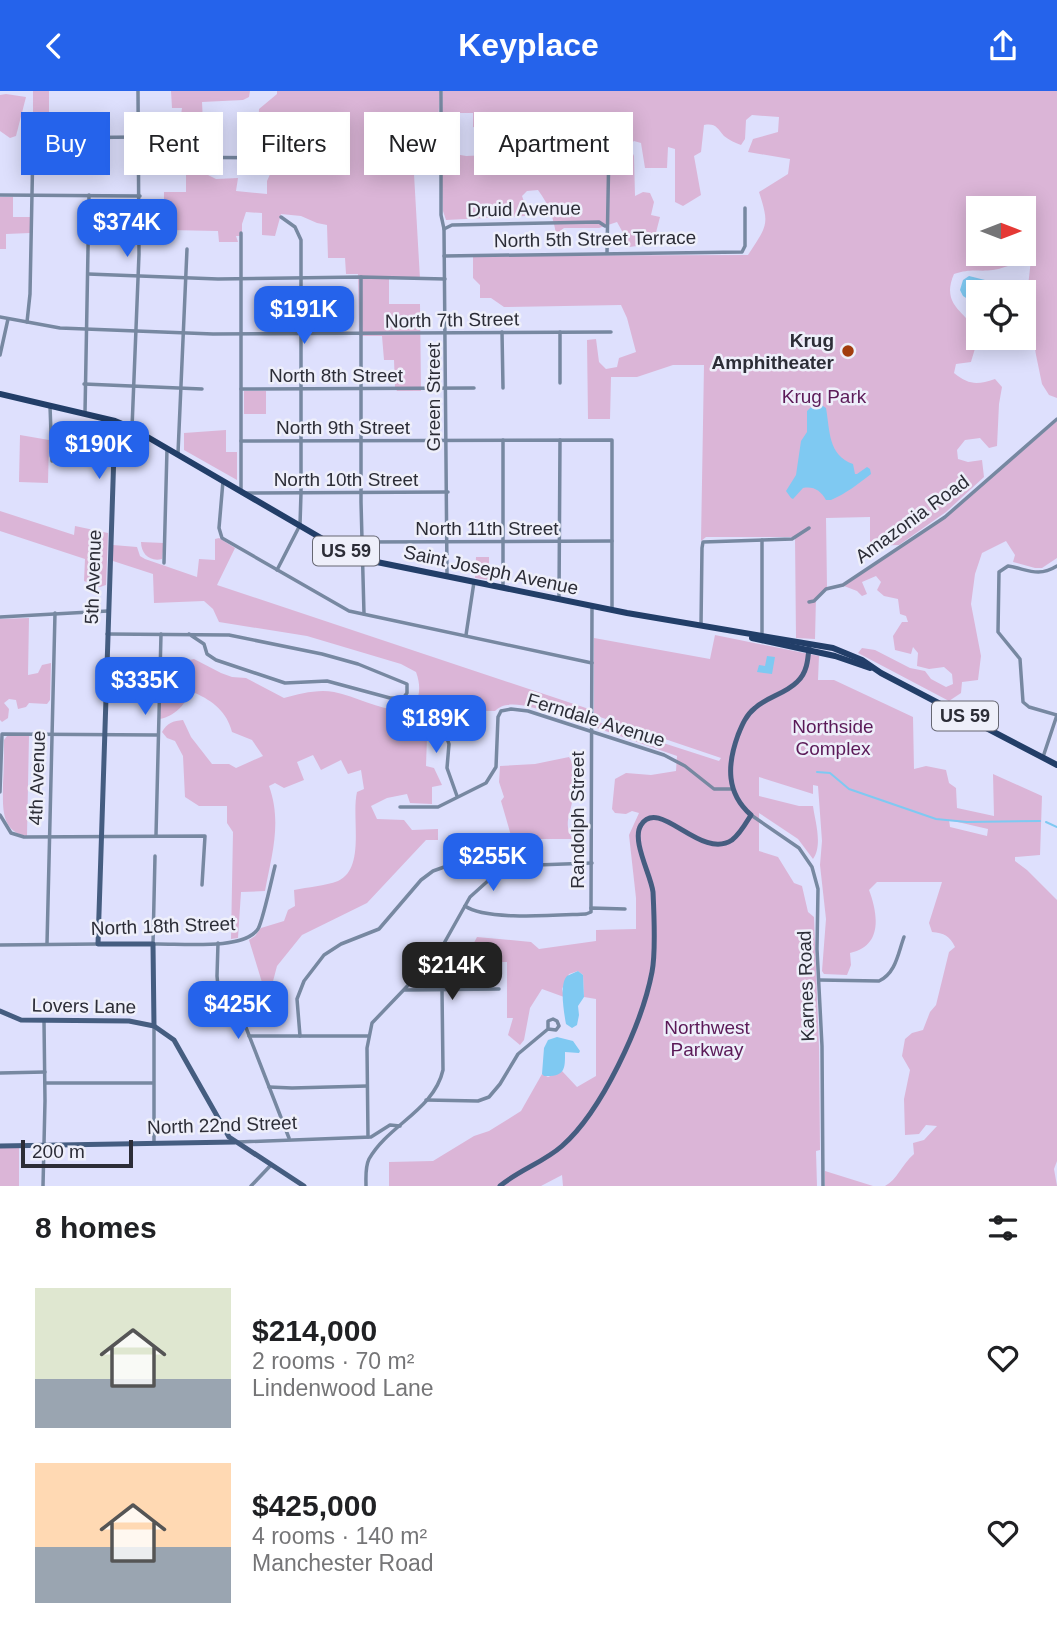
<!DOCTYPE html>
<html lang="en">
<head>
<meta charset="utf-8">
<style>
  :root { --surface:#fff; --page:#f6f6f6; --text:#202124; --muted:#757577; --accent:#2563eb }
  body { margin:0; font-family:Arial,sans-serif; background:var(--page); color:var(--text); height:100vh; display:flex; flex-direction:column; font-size:26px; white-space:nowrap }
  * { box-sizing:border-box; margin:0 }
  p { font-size:23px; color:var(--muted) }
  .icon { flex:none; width:38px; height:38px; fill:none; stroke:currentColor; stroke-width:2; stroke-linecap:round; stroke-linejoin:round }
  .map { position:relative; height:1095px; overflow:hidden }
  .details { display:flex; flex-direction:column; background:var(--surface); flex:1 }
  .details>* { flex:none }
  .top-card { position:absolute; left:21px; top:21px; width:700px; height:63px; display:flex; gap:14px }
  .needle { width:46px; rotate:90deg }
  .buttons { position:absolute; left:966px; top:105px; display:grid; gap:14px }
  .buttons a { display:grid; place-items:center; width:70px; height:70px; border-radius:0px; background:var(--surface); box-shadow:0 4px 18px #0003; font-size:35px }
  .scale { position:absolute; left:21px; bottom:18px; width:112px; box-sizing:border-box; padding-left:7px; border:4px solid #2c2d37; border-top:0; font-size:19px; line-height:24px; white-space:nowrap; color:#2c2d37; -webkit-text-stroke:5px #eeeffa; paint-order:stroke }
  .price { position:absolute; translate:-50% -60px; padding:0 16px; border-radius:14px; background:var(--accent); color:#fff; font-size:23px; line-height:46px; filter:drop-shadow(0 2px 4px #0008) }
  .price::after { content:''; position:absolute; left:50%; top:42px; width:21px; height:16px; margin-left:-10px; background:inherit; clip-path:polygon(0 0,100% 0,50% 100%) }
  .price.current { background:#222; color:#fff }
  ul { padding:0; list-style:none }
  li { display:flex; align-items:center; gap:21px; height:175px; padding:0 35px }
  li span { display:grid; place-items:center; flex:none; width:196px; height:140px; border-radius:0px; color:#555 }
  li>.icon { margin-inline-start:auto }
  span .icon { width:84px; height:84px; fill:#fffc; stroke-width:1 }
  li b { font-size:30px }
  h2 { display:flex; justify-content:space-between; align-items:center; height:84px; padding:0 35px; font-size:30px }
  .pill { padding:0 24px; border-radius:0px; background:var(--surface); box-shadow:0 4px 18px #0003; font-size:24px; line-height:63px }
  .pill.current { background:var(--accent); color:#fff }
  header { display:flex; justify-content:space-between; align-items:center; height:91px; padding:0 35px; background:var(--accent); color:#fff; font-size:32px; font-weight:800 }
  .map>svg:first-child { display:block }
  .green { fill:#dbb5d7; fill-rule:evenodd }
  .water { fill:#7fc9f2 }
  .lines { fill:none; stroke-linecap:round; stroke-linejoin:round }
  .stream { stroke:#7fc9f2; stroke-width:2 }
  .street { stroke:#7788a1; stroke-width:3.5 }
  .secondary { stroke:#455d80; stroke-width:5 }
  .primary { stroke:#223e68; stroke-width:6 }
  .poi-dot { fill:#a23d0e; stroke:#eeeffa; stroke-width:2.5 }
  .labels { text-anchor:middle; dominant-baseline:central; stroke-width:5; stroke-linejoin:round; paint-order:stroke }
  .shield { fill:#eeeffa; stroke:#666772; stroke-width:2 }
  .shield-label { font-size:18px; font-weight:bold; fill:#2c2d37 }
  .street-label { font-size:19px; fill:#2c2d37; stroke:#eeeffa }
  .poi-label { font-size:19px; font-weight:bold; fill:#2c2d37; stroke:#eeeffa; text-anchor:end }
  .park-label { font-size:19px; fill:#5b1a58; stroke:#eeeffa }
</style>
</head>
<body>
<header><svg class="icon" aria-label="back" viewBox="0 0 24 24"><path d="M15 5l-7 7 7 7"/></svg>Keyplace<svg class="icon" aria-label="share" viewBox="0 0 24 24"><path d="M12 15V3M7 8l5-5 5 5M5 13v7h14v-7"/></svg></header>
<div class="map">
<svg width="1057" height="1095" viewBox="0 0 1057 1095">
  <rect width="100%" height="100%" fill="#dee0fd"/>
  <g class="green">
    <path d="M33,0H49V45L33,48Z"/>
    <path d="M171,0H250L249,6L243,9L202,11L203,32L180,31L182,17H172Z"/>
    <path d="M277,0H440L437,48H412L420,188H389V213H420L421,300H397L395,296L394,269H384L382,245H359L358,183H346L345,167H328L327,134L317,132L301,125L281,123L275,145L262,144V122L246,121L242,133V145H236L238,151H219L218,140L169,139V131L164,130V101H186V68H207L208,84L216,88L238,87L236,100L267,103V90L272,79L266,75L265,68L290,69V55L296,46L291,39L280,34L266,45L258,42L259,18L277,3Z"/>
    <path d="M443,0H1057V307L1049,304L1042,293L1036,264L1027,205L1031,168C1018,170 1006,177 993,179C977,181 972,177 954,183C939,217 971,222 976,243C978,252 973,263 971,271L956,273L954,282C969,294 977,294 995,288L1002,296L999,313L997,355L989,357L980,347L965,349L957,359L958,368L968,371L982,369L984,386L946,421L899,454L870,455V426L826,427L827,496L816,506L815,548L796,547L795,446H706L701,450L704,274H673L637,286H611L610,328H588L587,249L596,248L599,271L606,278L617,276L619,267L636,261L627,227L621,214L504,216L491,207H480V194L473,187V165L748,164C767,134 770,135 759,101L788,83L790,68L748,61L753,48L778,41L779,26L752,24L746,29L745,48L741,54C735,52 729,49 724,45C717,37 716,32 704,34L701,61L694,65L701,104L683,115L675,111V58L668,56L667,77H645L641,52L634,50L629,54L634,65L635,105L643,101L650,102L654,111L651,124L660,126L653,153L629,156L623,153L622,140L617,131L599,137H564L556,143C553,125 549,114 538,99L527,100L522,105L528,122L525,125L446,129L443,120L441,69L455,63L466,65L489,64L491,39L473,36V22H442ZM978,117H1024V163H978Z"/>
    <path d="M6,3L26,6L16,45L10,47L0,40V4Z"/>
    <path d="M0,106H13V126H30V142L6,143V158H0Z"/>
    <rect x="244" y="300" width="22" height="23"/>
    <path d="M1057,330V467L1042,477H1035L1013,471L1015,464L1006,450L982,462L975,483L971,513L981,565L978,589L962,591L961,602L949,610L858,562L862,557L875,559L910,577L925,580L931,588L946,596L953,593L952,583L944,576L929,578L917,575L918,562L913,556L911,563L895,559L893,545L902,531H908L906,525L900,523L898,508L884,505L877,499L881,491L876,485L862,491L867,503L862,505L857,500L844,495L947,425Z"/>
    <path d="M226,339V361H237V389L184,359V342Z"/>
    <path d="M20,344L49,349L48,392L19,391Z"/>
    <path d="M0,420L74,444L75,435L108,442L106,494L100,496L84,490L85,468L0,440Z"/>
    <path d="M219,447L235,457L217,494L589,618L588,632L585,633C564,630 512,601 495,620L434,619L425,634L427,646L426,675L434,677L442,694L432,696V713L410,712L407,703L387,707L371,715L377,728L404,729L412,739L438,738V749H426L367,812L302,844L277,875L271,898H264L249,849L255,845L261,837L284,830L288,819L295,815L294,799C308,796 325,795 338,790C366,777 351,727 357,701L364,698L361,679L348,683L341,669L321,679L313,664L297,671L304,689L284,697L275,692L269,695C282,731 272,763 265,800L241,801L238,847L231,848L233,741L227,732V715H199L185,706L183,665L175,650L167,647L162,641C167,632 173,630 183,629L191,646L212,673H229L236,677L263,665L252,649L232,641C227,621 213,610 195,602L187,605C185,616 170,627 159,628L162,575L194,568L221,582L232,586L246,587L284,607C300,603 317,598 334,601C360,606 388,625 414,617C420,604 421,595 416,581L401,573L307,545L219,531L213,518L204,510L154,512L153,483L113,470V454L137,456L140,465L145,468L197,486L199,468L215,469V448Z"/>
    <path d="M141,451L164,452L162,468C150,471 141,463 141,451Z"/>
    <path d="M476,466H489V489L475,487Z"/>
    <path d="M29,527L28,584L38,582L42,574L51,572L50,609L47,613L29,612L26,616L18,618L16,609L9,608L4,612L9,618L8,627L2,631L0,629V528Z"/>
    <path d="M715,544L819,565L818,589H834L913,626L914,678L926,675L946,679L949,692L956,697L957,717L994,725L993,683L1042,705L1040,764L1015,766V770L1027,779L1057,809V1070L1054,1078L1057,1095H885C897,1089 902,1073 914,1063L913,1052L924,1049L937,1035L926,1034L919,1043L905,1044L904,1008L910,979L902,965L905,948L912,942L923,939L930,921L936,914L949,861L955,856C950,845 944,842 932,841L929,832L942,791H877L869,799C878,823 883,855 850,862L851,874L847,884L824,883L822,880L826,828L820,774L822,750L818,695L813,694V703L759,686V705L799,715H813C815,730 823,754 813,768L798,748L759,722V760L778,766L794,792L802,795L808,821L814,826L819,956L820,1059L816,1060L817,1095H563L562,1084L541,1095H389V1071L433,1070L474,1045L489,1040L521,1020L542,983L548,986L562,980L577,996L596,985V908L584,906L583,884L578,880L569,883L562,898L564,906L542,898L530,917L524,949L520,954L508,944L513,927H507V871H464L477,846L531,851L539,858L596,850V839L636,838V807L629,744L639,722L632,720L626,723L615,722L612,718L615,688L626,682L651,684L676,680L677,665L594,636L592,629L719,670L721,667L594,624V547L710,568ZM949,729L988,738L987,745L950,736Z"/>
    <path d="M7,645H29L27,745C0,741 3,715 3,693C4,678 4,663 4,649Z"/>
    <path d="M569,666L572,671C572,684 573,698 572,711C570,724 563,735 573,748H512L501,710L504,706L499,691L500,675L535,673Z"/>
    <rect x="0" y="1057" width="19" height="38"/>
    <path d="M825,1080L873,1095H825Z"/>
  </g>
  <g class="water">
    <path d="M969,185L985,189L987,195L983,201H978V208L971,210L963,205L960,199L963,189Z"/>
    <path d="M820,313L826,317C830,340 828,364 853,373L855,383H857L867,376L870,378L871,383C858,393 847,402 831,409H826C821,400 814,395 803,397L793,408L791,407L786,400L796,384L801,350L807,341V320L813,314Z"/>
    <path d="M767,565L775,566L772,583L757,581L759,574L765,575Z"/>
    <path d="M578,880L583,884L584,906L578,915L579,924L577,934L572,937L566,933C564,922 559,893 567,885C569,884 576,881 578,880Z"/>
    <path d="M557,946L573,950L580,960L579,962L565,961C565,977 566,986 544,985L542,983L544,957L548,949Z"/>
  </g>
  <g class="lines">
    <g class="stream">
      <path d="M817,681L830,682L849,698L936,728L967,731L1040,730"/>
      <path d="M1046,731L1057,736"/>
    </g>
    <g class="street">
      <path d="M441,0V124L444,138L447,484"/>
      <path d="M140,66L287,67"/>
      <path d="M0,104L140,105"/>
      <path d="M444,138L452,134L599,131L605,135"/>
      <path d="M607,162L609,54"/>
      <path d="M444,165L742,161L745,155V117"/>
      <path d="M88,183L218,188L361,186L445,188"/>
      <path d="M361,186V411L364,523"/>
      <path d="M0,226L60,237L213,243L611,241"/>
      <path d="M27,231L30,203L33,53L36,49L45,47L139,46"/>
      <path d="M502,241L503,297"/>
      <path d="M560,241V292"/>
      <path d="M0,264L8,228"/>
      <path d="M84,293L202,298"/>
      <path d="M241,298L474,297"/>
      <path d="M50,315L52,370"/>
      <path d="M85,322L89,104"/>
      <path d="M132,337L139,163L138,0"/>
      <path d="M241,350L612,349V517"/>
      <path d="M178,362L187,158"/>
      <path d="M223,390L219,437L222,447L349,520L592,572"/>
      <path d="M241,399V142"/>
      <path d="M246,402L448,401"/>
      <path d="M762,449V545"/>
      <path d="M362,451L612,450"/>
      <path d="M164,472L167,358"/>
      <path d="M277,479L300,434L301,402V149L295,136L281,126"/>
      <path d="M503,497V349"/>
      <path d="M559,508L560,349"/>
      <path d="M809,511L814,510L826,498L843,494L945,426L1057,328"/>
      <path d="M0,526L108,520"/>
      <path d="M701,534L702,457L703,451L792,448L809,437"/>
      <path d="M107,543L229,544L322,563L358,573L407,593V602L403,607H390L327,590L285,592L216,569L207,563L204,553L189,543"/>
      <path d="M466,544L474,491"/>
      <path d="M1057,624L1029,616L1023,611L1020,568L998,541L999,481L1008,475C1027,478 1038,487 1057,475"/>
      <path d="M451,640L445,642L449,653L447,677L457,705"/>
      <path d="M1043,666L1057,624"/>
      <path d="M0,701L2,643L158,644"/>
      <path d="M400,716H438L486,692L496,676L498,626L501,620L511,618L528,620L664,664L685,675L714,698H733"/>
      <path d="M0,724L11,742L24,746L205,745L202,794"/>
      <path d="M751,724L799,757L812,776L818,798L817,858L822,955L823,1095"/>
      <path d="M156,744L161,543"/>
      <path d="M155,765L153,853C178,852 243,860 258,838C263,829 272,787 275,775"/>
      <path d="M465,815C486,830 558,824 586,823L591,821V817L625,818"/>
      <path d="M591,817L592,515"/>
      <path d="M218,852L217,885L219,906L225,913L235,918L245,934L289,1047"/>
      <path d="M47,853L55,522"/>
      <path d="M0,854L98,853"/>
      <path d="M819,889L879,890C896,882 898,862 904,846"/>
      <path d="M405,899L499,898"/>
      <path d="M154,935V1052"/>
      <path d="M249,945H368"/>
      <path d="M300,945L297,908L304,890L324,864L341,853L379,838L421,789L433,780L447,775H508"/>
      <path d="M0,982L45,981"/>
      <path d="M45,992H153"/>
      <path d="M269,996L292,997L367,995"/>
      <path d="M426,1009L478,1010L489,1006L500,993L518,963L548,938L556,939L559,935L557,930L553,928L548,930V938"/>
      <path d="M368,1046L367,957L372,932L438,863L470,806L500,779L509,775L592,772"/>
      <path d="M238,1051L371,1046L390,1034L400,1035"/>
      <path d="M43,1095L45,1010L44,930"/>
      <path d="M251,1095L271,1074"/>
      <path d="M366,1095C366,1086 365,1076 369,1068C388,1034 434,1019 443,979L442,899"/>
    </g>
    <g class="secondary">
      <path d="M115,330L98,853H153L154,935"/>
      <path d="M0,920L21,929L129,930L154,935L174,949L229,1046L304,1095"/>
      <path d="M0,1055L235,1051"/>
      <path d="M500,1095C519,1079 544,1071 562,1055C602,1020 642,933 652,881C656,861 654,822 653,801C651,784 631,749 641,734C659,705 701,770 732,749C740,743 746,732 751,724C726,702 727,674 738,644C742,634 746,624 755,617C767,606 785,603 797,591C807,582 808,569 809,556"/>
    </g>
    <g class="primary">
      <path d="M0,303L115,330L132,337L333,454L362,468L627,522L833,557L862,569L881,582L1057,674"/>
      <path d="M752,547L835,565L870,577"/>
    </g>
  </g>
  <circle class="poi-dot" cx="848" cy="260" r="7"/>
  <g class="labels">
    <g class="shield">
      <rect x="313" y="445.5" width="66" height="29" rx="5"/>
      <rect x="932" y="610.5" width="66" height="29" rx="5"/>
    </g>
    <g class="shield-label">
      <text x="346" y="460">US 59</text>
      <text x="965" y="625">US 59</text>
    </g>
    <g class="street-label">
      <text transform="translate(524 118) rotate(-1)">Druid Avenue</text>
      <text transform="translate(595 148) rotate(-1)">North 5th Street Terrace</text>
      <text transform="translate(452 229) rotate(-1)">North 7th Street</text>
      <text x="336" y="284">North 8th Street</text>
      <text transform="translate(433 306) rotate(-90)">Green Street</text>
      <text x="343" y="336">North 9th Street</text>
      <text x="346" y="388">North 10th Street</text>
      <text transform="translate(912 428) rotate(-36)">Amazonia Road</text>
      <text x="487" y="437">North 11th Street</text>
      <text transform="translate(491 479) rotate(12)">Saint Joseph Avenue</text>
      <text transform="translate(93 486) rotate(-88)">5th Avenue</text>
      <text transform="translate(596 629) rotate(17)">Ferndale Avenue</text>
      <text transform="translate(37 687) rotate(-88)">4th Avenue</text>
      <text transform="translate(577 729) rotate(-90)">Randolph Street</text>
      <text transform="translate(163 835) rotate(-2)">North 18th Street</text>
      <text transform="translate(806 895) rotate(-92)">Karnes Road</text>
      <text transform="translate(84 915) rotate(1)">Lovers Lane</text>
      <text transform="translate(222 1034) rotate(-2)">North 22nd Street</text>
    </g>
    <g class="poi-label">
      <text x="834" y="249">Krug<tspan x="834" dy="22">Amphitheater</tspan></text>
    </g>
    <g class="park-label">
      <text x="824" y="305">Krug Park</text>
      <text x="833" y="635">Northside<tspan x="833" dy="22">Complex</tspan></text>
      <text x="707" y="936">Northwest<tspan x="707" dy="22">Parkway</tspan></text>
    </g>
  </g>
</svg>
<div class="buttons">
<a><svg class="needle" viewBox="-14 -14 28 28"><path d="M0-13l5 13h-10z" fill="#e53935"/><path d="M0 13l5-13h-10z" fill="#757577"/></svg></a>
<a><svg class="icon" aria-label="locate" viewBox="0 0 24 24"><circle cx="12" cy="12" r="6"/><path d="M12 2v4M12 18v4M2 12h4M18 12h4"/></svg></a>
</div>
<div class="scale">200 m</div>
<b class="price" style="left:127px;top:168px">$374K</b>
<b class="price" style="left:304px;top:255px">$191K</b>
<b class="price" style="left:99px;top:390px">$190K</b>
<b class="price" style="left:145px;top:626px">$335K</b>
<b class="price" style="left:436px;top:664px">$189K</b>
<b class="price" style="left:493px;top:802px">$255K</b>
<b class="price current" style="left:452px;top:911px">$214K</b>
<b class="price" style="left:238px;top:950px">$425K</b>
<div class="top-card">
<a class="pill current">Buy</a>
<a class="pill">Rent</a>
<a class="pill">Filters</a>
<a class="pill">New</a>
<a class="pill">Apartment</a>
</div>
</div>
<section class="details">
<h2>8 homes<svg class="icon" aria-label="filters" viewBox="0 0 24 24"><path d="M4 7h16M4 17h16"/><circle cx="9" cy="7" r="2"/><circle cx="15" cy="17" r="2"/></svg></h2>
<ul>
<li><span style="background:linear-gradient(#dfe7d0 65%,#9aa5b1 0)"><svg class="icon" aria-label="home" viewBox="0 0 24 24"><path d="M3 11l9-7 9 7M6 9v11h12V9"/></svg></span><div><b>$214,000</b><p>2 rooms · 70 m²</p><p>Lindenwood Lane</p></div><svg class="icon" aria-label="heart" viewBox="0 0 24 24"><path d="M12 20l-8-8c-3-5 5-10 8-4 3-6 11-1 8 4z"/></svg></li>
<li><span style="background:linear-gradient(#ffd9b3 60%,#9aa5b1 0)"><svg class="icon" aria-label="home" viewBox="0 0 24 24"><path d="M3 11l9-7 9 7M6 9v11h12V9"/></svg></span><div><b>$425,000</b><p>4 rooms · 140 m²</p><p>Manchester Road</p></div><svg class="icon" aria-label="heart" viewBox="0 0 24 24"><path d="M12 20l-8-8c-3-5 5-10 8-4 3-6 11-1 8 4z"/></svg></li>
</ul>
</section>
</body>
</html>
